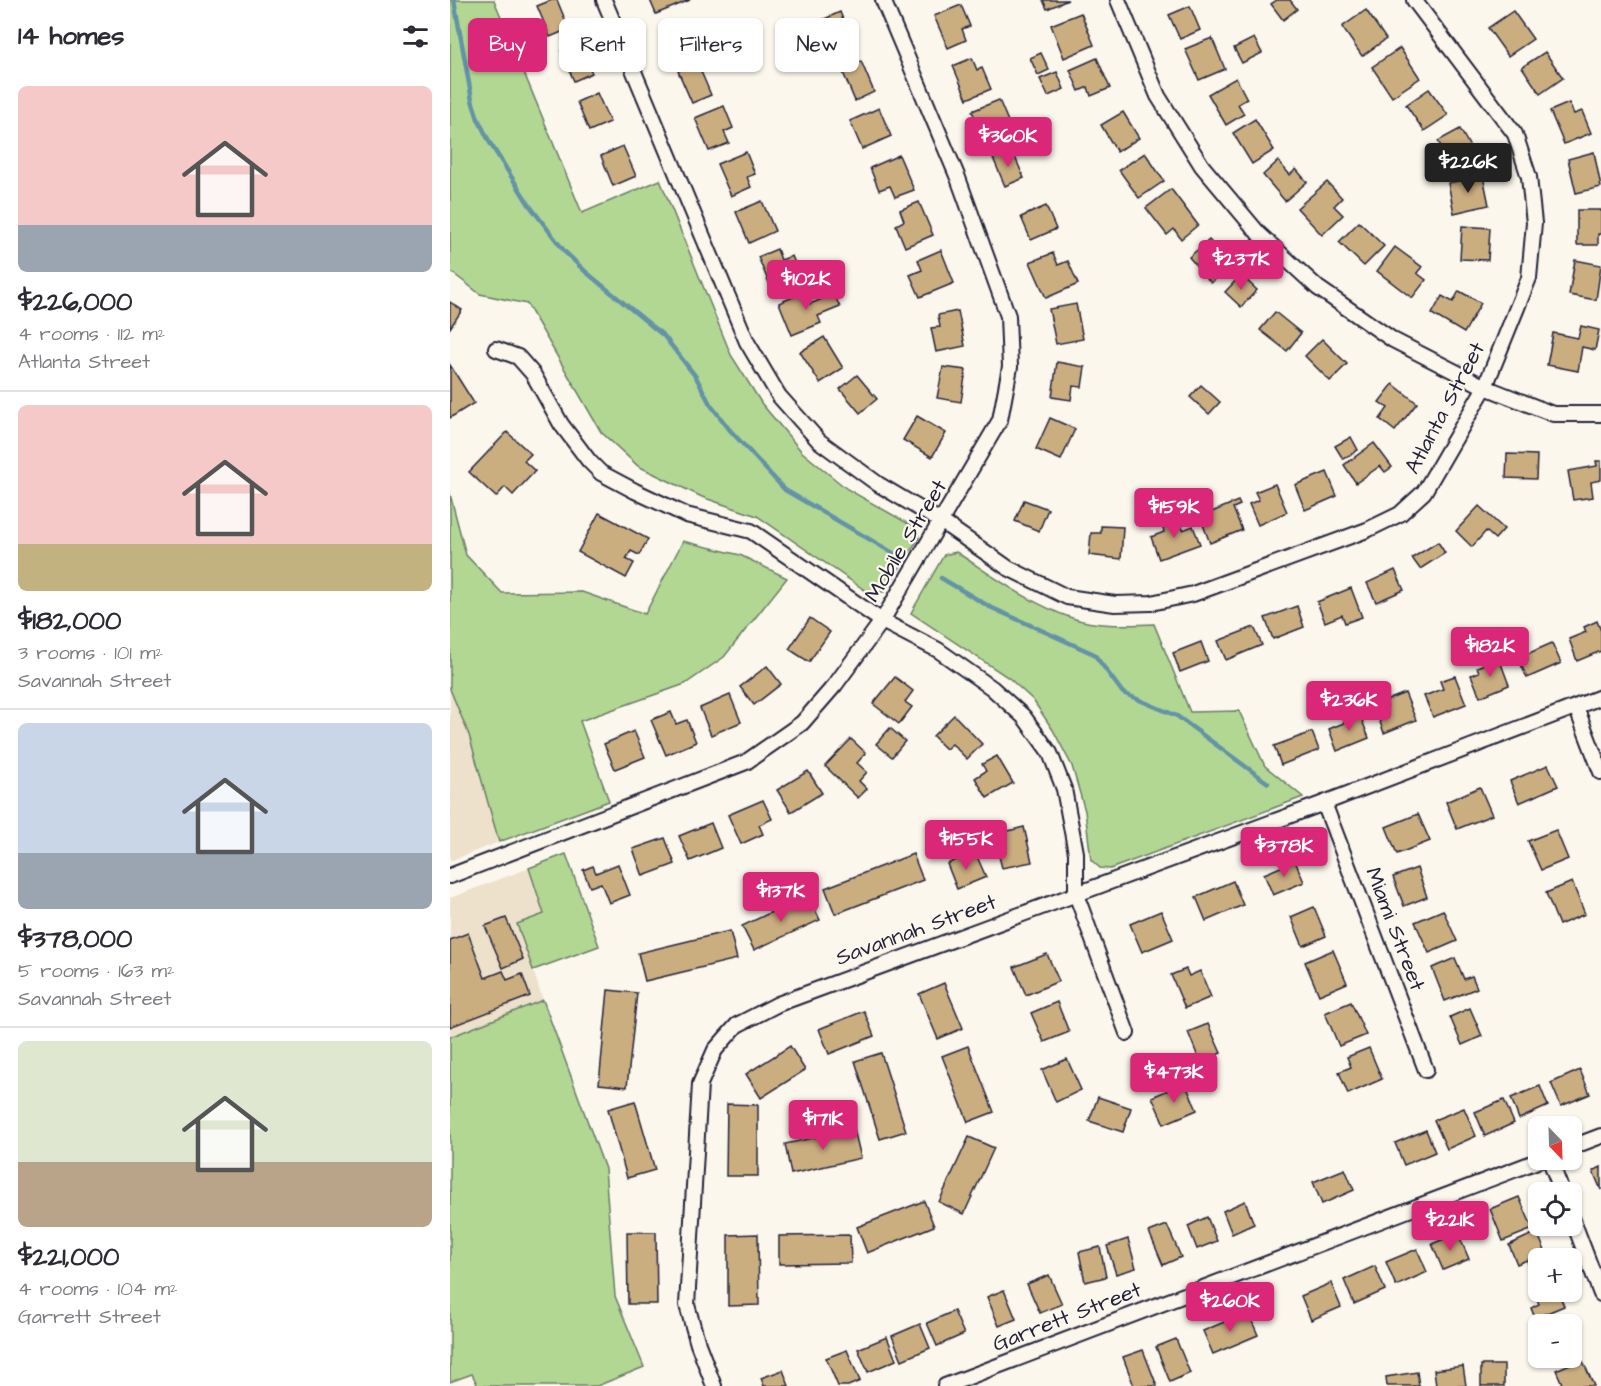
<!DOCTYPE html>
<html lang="en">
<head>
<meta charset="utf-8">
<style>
  :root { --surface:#fff; --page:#f2f2f3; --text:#2b2b33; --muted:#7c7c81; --line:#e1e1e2; --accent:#db2777 }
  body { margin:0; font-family:"Architects Daughter",sans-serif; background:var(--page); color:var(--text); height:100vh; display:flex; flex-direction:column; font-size:22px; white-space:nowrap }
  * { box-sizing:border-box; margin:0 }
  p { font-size:20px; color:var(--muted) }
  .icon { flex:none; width:33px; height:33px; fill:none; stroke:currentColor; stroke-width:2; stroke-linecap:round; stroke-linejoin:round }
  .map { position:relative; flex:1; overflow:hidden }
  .panel { display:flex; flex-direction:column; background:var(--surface); width:450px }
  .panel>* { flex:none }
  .hud { position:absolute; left:18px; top:18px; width:570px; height:54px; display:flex; gap:12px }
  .needle { width:39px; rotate:157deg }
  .controls { position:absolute; left:1078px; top:1116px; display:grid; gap:12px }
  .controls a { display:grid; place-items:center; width:54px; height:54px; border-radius:9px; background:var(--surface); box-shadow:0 2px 4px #0004; font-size:30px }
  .price { position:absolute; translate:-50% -51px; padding:0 14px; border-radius:6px; background:var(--accent); color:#fff; font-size:20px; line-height:39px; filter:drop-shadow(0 2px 3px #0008) }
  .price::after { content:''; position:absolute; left:50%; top:36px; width:18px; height:14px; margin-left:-9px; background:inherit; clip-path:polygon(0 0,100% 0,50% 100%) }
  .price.current { background:#222; color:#fff }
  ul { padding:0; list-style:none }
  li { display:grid; align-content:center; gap:12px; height:318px; padding:0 18px }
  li+li { border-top:2px solid var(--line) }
  li span { display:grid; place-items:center; height:186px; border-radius:9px; color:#555 }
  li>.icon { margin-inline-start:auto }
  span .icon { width:108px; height:108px; fill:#fffc; stroke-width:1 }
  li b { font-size:26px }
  h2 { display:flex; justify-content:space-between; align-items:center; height:72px; padding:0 18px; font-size:26px }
  .tag { padding:0 21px; border-radius:9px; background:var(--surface); box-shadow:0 2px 4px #0004; font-size:21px; line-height:54px }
  .tag.current { background:var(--accent); color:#fff }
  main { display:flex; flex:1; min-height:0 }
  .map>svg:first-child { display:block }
  .built { fill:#ede1cc }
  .green { fill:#b2d793; stroke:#6a7c67; stroke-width:1.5 }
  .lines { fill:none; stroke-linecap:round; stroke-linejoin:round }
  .stream { stroke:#6493a6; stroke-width:4.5 }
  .building { fill:#cbae80; stroke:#22223b; stroke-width:1.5 }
  .street-casing { stroke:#22223b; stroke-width:18 }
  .street { stroke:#fbf7ec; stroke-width:14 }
  .labels { text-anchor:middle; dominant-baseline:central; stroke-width:4.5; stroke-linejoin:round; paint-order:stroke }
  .street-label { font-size:22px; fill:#22223b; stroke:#fbf7ec }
</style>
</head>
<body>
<main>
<section class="panel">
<h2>14 homes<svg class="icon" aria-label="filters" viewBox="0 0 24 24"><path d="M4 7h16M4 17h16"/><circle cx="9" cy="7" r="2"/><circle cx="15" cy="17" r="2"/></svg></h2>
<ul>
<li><span style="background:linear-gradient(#f6c9c9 75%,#9aa5b1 0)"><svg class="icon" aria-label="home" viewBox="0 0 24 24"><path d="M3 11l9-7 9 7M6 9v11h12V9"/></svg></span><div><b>$226,000</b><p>4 rooms · 112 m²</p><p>Atlanta Street</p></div></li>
<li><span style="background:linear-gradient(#f6c9c9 75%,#c2b280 0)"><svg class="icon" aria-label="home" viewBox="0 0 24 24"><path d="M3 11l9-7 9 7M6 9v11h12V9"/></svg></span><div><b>$182,000</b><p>3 rooms · 101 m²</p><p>Savannah Street</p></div></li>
<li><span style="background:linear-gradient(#c9d6e8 70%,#9aa5b1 0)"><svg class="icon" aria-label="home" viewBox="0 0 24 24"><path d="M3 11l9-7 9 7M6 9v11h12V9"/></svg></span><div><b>$378,000</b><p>5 rooms · 163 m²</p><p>Savannah Street</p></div></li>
<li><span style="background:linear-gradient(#dfe7d0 65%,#b9a48a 0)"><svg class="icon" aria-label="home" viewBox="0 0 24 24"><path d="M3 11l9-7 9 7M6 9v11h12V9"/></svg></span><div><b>$221,000</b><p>4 rooms · 104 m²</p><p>Garrett Street</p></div></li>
</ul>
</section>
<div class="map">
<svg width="1151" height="1386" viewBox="0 0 1151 1386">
  <rect width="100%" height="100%" fill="#fbf7ec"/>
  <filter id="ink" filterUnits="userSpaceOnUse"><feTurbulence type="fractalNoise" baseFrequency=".0167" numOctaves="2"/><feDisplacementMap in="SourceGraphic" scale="12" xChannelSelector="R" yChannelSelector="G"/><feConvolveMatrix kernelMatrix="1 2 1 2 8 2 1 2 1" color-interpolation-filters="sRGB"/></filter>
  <g filter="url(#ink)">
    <g class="built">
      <path d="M0,689L19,735L49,842L0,861Z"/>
      <path d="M79,868L94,914L68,925L93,1000L0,1037V898Z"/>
    </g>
    <g class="green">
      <path d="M0,0H44L132,213L210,180L281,355L312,404L352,452L397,489L466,528L469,538L434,592L416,591L307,516L252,497L188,466L151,432L77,304L30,294L0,271Z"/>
      <path d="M0,494L16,555L52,593L132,592L195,614L233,541L290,555L337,578L274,657L235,684L130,721L159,801L49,842L19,735L0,689Z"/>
      <path d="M506,552C543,576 580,604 622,618C648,627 677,625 704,624L740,712L789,711L815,766L853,797L660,869L650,868L641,860L635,811L622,766L603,730L583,700L559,678L461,613L494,555Z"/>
      <path d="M116,854L149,946L83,970L67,924L94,914L79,868Z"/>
      <path d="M93,1000L155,1169L165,1296L194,1367L147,1386H28L22,1374L0,1382V1037Z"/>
    </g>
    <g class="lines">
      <g class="stream">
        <path d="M4,0L22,100L28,119L40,143L80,206L115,252L136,272L214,336L246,377L260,404L279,429L335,490L443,553"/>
        <path d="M491,578L540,607L644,654L673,693L727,716L818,783"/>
      </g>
    </g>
    <g class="building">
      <path d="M102,0H107L119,29L100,37L87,6Z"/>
      <path d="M200,0H240L206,14Z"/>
      <path d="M593,0H618L597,9Z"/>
      <path d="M827,0H840L847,9L833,20L821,4Z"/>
      <path d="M511,5L520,26L512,29L516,40L498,48L484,16Z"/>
      <path d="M740,6L750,30L730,39L719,15Z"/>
      <path d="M916,10L936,39L912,56L892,27Z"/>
      <path d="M1063,11L1083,39L1058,56L1038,28Z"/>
      <path d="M390,12L402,41L382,49L370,21Z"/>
      <path d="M631,13L644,45L614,58L601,25Z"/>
      <path d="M229,21L242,51L222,59L210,29Z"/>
      <path d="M762,38L775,69L749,80L735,49Z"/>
      <path d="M804,38L812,53L792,63L784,48Z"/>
      <path d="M129,43L142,73L124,81L111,51Z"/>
      <path d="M950,48L970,78L942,97L922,67Z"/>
      <path d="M1095,52L1113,78L1090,94L1072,67Z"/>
      <path d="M591,53L599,70L588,75L580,58Z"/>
      <path d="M522,58L527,70L532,68L541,89L517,99L503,66Z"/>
      <path d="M647,58L660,88L641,96L638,87L629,91L620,70Z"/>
      <path d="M411,61L424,92L405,101L392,70Z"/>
      <path d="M247,62L261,95L242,103L228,71Z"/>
      <path d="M607,72L614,89L598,96L590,79Z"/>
      <path d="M786,78L797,99L788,104L794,114L776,125L758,94Z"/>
      <path d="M979,89L998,115L974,131L956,105Z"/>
      <path d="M147,93L160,122L139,131L127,102Z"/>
      <path d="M549,100L563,133L536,144L522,111Z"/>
      <path d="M1119,103L1124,114L1132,111L1141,133L1114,144L1100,111Z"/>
      <path d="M274,106L283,128L274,132L279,143L259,151L245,118Z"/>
      <path d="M429,108L441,136L412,149L400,121Z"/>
      <path d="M673,112L689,138L667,152L651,125Z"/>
      <path d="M805,119L824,150L802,164L783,133Z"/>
      <path d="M1010,129L1025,156L1003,168L988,141Z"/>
      <path d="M173,146L186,176L163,186L151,156Z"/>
      <path d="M562,150L574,178L555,186L543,158Z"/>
      <path d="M296,152L305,174L297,177L301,187L281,196L267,164Z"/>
      <path d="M1144,152L1151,187L1126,193L1118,159Z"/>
      <path d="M695,153L714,181L689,198L669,170Z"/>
      <path d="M449,155L464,190L445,197L440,186L429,190L420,168Z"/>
      <path d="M828,161L840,175L846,169L857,182L835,201L813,175Z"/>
      <path d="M1033,176L1039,205L1004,213L998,183Z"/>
      <path d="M877,182L892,198L884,206L893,215L872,235L847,208Z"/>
      <path d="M721,189L748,225L731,239L724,229L717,235L696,208Z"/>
      <path d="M312,201L325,231L299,243L286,212Z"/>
      <path d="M469,202L483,235L455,247L446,225L454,221L450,210Z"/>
      <path d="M596,206L606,229L581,240L571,217Z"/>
      <path d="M1127,210H1151V234H1148V245H1127Z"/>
      <path d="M909,222L934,246L914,266L889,242Z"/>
      <path d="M1012,226L1040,228L1038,260L1010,259Z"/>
      <path d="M759,240L781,265L761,283L739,257Z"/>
      <path d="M945,247L972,267L967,273L976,280L962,298L927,271Z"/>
      <path d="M327,249L331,260L342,256L351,278L322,290L308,257Z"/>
      <path d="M491,250L504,283L470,297L460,275L472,270L468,260Z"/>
      <path d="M603,253L608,265L618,261L628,284L596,298L580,262Z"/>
      <path d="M1125,260L1151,265L1146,300L1119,295Z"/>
      <path d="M791,275L807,290L791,307L775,292Z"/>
      <path d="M1009,291L1031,303L1014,333L982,314L992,296L1003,302Z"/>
      <path d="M355,292L360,304L384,294L390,307L368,316L371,323L342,335L329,303Z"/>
      <path d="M0,302L12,310L0,328Z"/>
      <path d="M626,304L633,339L606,344L599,309Z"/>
      <path d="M508,311L515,346L486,352L481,328L490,327L488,315Z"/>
      <path d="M825,312L851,333L837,351L810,330Z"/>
      <path d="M1131,326L1149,330L1145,350L1132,347L1128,371L1097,365L1103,333L1128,338Z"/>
      <path d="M374,337L393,368L370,383L350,352Z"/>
      <path d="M872,339L897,364L880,381L855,356Z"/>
      <path d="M607,362L635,367L632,387L623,386L621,400L602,397Z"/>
      <path d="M0,365L24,403L0,418Z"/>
      <path d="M493,367L516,370L511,402L487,398Z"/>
      <path d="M407,375L427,399L410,413L390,389Z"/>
      <path d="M943,384L967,403L945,431L930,419L938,408L929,402Z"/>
      <path d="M751,385L770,402L759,414L740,397Z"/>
      <path d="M467,416L496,433L482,457L453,440Z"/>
      <path d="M600,418L625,429L611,460L586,449Z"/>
      <path d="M57,432L81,454L74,461L85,471L63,495L55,487L46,497L19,472Z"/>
      <path d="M901,437L908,450L893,459L885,446Z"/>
      <path d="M924,443L942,467L935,472L930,466L906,483L894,465Z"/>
      <path d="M1057,454L1087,455L1086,479L1056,478Z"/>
      <path d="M1146,461H1151V480L1141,482L1143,497L1123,500L1118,471L1147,466Z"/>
      <path d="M877,472L887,496L855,510L845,485Z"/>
      <path d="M825,484L837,512L808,525L799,504L809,500L805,492Z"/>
      <path d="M574,500L598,509L589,531L565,521Z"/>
      <path d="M788,501L790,505L783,508L792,530L760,543L750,517Z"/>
      <path d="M1029,506L1054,529L1045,539L1036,531L1022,547L1006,531Z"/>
      <path d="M149,513L198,539L189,555L181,551L176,559L184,563L176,578L128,552Z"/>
      <path d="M729,518L733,530L743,526L750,544L709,559L701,537L714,532L712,525Z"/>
      <path d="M651,526L673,527L671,559L639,555L641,533H651Z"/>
      <path d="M988,542L995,553L970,569L962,558Z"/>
      <path d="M945,570L954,590L926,602L917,583Z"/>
      <path d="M901,588L912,617L895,623L892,615L875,622L867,602Z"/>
      <path d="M847,606L854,627L823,639L815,618Z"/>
      <path d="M360,618L380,632L359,662L339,649Z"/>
      <path d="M1147,621L1151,631V651L1127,661L1119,639L1136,632L1134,627Z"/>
      <path d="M804,627L812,645L776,660L768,641Z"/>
      <path d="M751,642L758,661L730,672L723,653Z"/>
      <path d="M1102,643L1111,663L1077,678L1068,658Z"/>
      <path d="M1049,658L1059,685L1030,697L1021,675L1029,672L1027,667Z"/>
      <path d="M317,666L331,684L304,705L290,687Z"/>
      <path d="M1005,676L1016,704L983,717L974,696L993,689L990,681Z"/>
      <path d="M445,677L463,691L455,702L462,707L449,724L423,704Z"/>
      <path d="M955,693L966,720L934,733L926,711L937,706L935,701Z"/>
      <path d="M280,695L291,722L261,735L250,708Z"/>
      <path d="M908,710L919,738L887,751L879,729L896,722L894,716Z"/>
      <path d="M221,712L226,724L237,720L246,742L216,755L201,720Z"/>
      <path d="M504,715L532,744L517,759L502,744L496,749L483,736Z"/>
      <path d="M440,728L455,741L442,757L426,744Z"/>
      <path d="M184,731L195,757L165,769L154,744Z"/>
      <path d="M862,732L869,750L831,765L824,746Z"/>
      <path d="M401,739L416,753L407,763L417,772L409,781L417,789L408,798L375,766Z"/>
      <path d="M547,756L563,783L537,798L525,778L536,771L532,764Z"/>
      <path d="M1098,765L1108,786L1069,803L1060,781Z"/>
      <path d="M358,771L372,793L341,812L327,790Z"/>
      <path d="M1030,787L1042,815L1007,829L996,802Z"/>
      <path d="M313,800L322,819L309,825L313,834L291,844L278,815Z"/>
      <path d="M968,814L980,841L947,854L936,827Z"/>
      <path d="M261,823L271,848L240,861L229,836Z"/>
      <path d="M574,827L582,862L552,868L546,845L556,842L554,832Z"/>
      <path d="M1106,830L1118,859L1091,870L1078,841Z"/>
      <path d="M215,838L225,864L193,876L183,849Z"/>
      <path d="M525,852L536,877L507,889L497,864Z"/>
      <path d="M463,854L473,880L385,914L375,888Z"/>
      <path d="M845,861L854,882L823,895L814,874Z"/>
      <path d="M168,864L180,895L159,903L151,883L140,887L133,870L143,866L146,873Z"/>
      <path d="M967,868L977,897L954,906L943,877Z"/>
      <path d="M783,881L793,905L756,921L746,897Z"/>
      <path d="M1122,882L1135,914L1109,925L1096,893Z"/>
      <path d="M358,895L370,920L304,950L292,926Z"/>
      <path d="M864,907L876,936L853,946L841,917Z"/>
      <path d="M993,910L1007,941L979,953L965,922Z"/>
      <path d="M711,911L723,939L692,952L680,924Z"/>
      <path d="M56,918L73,959L53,968L35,926Z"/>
      <path d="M280,931L287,959L195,981L188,953Z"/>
      <path d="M18,933L35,978L53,971L57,980L72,974L80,996L0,1027V940Z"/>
      <path d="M883,950L897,983L869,995L855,962Z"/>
      <path d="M597,954L609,981L576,995L564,967Z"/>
      <path d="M1005,958L1014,979L1022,976L1027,988L995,1001L982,968Z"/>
      <path d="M736,969L739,976L750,971L761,997L735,1008L721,975Z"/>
      <path d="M494,983L513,1028L488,1039L469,994Z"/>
      <path d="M158,990L187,993L177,1087L149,1084Z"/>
      <path d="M607,1002L619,1032L594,1042L581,1013Z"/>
      <path d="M901,1002L916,1035L889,1046L875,1013Z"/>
      <path d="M1020,1008L1032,1036L1012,1045L1000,1017Z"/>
      <path d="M414,1011L424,1036L379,1054L369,1029Z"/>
      <path d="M758,1024L771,1053L750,1062L738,1032Z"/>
      <path d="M340,1046L355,1070L311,1098L296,1074Z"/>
      <path d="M518,1046L544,1112L518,1122L492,1056Z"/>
      <path d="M919,1048L932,1079L898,1094L889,1072L901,1067L897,1057Z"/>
      <path d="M431,1053L456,1131L430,1139L405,1061Z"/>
      <path d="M617,1059L631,1090L606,1102L592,1070Z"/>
      <path d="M1130,1070L1140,1094L1111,1106L1101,1083Z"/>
      <path d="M735,1083L747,1110L714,1124L702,1097Z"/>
      <path d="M1090,1086L1098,1106L1069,1119L1061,1098Z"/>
      <path d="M648,1097L681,1108L673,1132L639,1121Z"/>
      <path d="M1054,1100L1064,1123L1035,1136L1025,1112Z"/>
      <path d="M185,1101L205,1170L177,1178L158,1109Z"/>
      <path d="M277,1104L308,1105V1176H276Z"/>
      <path d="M1014,1108L1026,1136L997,1149L984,1120Z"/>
      <path d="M404,1129L411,1158L341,1174L335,1144Z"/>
      <path d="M976,1130L985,1152L954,1165L945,1143Z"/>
      <path d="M519,1137L544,1148L514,1214L489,1202Z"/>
      <path d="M1151,1167V1190L1143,1171Z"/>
      <path d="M895,1169L904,1190L872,1204L863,1182Z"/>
      <path d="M1069,1197L1083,1229L1053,1241L1040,1209Z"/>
      <path d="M474,1201L484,1226L417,1253L407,1227Z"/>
      <path d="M795,1201L804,1224L782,1234L773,1211Z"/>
      <path d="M757,1217L767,1241L747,1249L738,1226Z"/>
      <path d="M717,1225L731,1257L713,1265L699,1232Z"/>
      <path d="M177,1232H206L207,1304H178Z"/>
      <path d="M1087,1232L1098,1258H1089V1267L1081,1271L1077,1260L1067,1264L1059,1245Z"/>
      <path d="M1008,1233L1019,1259L993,1270L982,1244Z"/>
      <path d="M308,1234L309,1305L278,1306V1235Z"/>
      <path d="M400,1235L401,1263L329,1264V1236Z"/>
      <path d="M678,1239L686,1268L666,1274L657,1246Z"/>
      <path d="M650,1247L656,1277L635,1282L629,1252Z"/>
      <path d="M967,1249L977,1272L946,1286L936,1262Z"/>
      <path d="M925,1266L935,1290L904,1304L894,1280Z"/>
      <path d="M599,1275L612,1304L590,1313L577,1284Z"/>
      <path d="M1089,1280V1292H1108L1114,1306L1085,1318L1081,1308L1089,1304L1080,1284Z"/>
      <path d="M881,1283L891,1307L861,1320L851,1296Z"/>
      <path d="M554,1290L566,1319L549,1326L537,1297Z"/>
      <path d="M504,1311L514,1334L487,1346L477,1323Z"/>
      <path d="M798,1312L808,1335L763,1354L753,1331Z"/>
      <path d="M1118,1315L1131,1345L1122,1348V1324H1096Z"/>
      <path d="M470,1324L480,1348L452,1360L442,1336Z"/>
      <path d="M437,1337L446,1360L418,1372L408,1349Z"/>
      <path d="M726,1339L740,1373L720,1382L706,1347Z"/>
      <path d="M397,1350L410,1381L398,1386H388L376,1358Z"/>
      <path d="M693,1350L707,1386H684L673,1357Z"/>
      <path d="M1132,1359L1144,1386H1113L1106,1370Z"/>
      <rect x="1031" y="1365" width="23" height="21"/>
      <path d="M1013,1366L1016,1386H986L984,1370Z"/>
      <path d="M333,1370L339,1386H314L311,1378Z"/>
      <path d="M967,1372L969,1386H937L936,1377Z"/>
    </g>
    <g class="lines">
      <g class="street-casing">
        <g id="street">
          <path d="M154,0L297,342L329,396L369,441L428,484L492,522L558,568L617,597L665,604L701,603L743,594L917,530L950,514L974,492L1035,387L1079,278L1084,223L1079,177L1065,134L964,0"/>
          <path d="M668,0L708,96L752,166L809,234L868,288L943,340L1035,387L1103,414H1151"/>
          <path d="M46,349L68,357L83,374L111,424L139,461L151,473L185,491L236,515L301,531L432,621L488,650L542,688L574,717L600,753L614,789L626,853V894L677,1033"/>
          <path d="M1126,707L1151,772"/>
          <path d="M874,803L976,1070"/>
          <path d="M0,876L296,762L352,723L385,685L432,621L550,420L560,367L558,316L508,178L433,0"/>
          <path d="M1122,1147L1151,1136"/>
          <path d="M1100,1160L1112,1192"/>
          <path d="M1122,1218L1151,1294"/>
          <path d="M264,1386L248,1344L237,1305L250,1084L265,1050L287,1025L328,1004L874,803L1151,697"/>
          <path d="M495,1386L1090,1160"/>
        </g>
      </g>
      <use href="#street" class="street"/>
    </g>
  </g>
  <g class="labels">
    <g class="street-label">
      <text transform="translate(995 408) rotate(-62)">Atlanta Street</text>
      <text transform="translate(456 541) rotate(-59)">Mobile Street</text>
      <text transform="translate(945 929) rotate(69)">Miami Street</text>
      <text transform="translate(466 930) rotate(-20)">Savannah Street</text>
      <text transform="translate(617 1317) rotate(-21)">Garrett Street</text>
    </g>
  </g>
</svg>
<div class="controls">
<a><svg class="needle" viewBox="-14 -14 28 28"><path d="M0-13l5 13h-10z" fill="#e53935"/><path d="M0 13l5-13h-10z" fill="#7c7c81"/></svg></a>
<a><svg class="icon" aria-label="locate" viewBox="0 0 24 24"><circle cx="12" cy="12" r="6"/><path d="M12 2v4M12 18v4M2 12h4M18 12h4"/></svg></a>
<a>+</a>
<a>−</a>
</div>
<b class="price" style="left:558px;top:168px">$360K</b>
<b class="price current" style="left:1018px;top:194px">$226K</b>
<b class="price" style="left:791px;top:291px">$237K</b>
<b class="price" style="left:356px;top:311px">$102K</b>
<b class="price" style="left:724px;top:539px">$159K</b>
<b class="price" style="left:1040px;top:678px">$182K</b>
<b class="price" style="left:899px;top:732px">$236K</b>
<b class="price" style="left:516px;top:871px">$155K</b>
<b class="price" style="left:834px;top:878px">$378K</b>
<b class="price" style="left:331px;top:923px">$137K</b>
<b class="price" style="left:724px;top:1104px">$473K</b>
<b class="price" style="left:373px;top:1151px">$171K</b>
<b class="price" style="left:1000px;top:1252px">$221K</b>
<b class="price" style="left:780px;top:1333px">$260K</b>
<div class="hud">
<a class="tag current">Buy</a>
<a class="tag">Rent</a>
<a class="tag">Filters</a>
<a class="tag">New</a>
</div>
</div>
</main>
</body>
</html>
